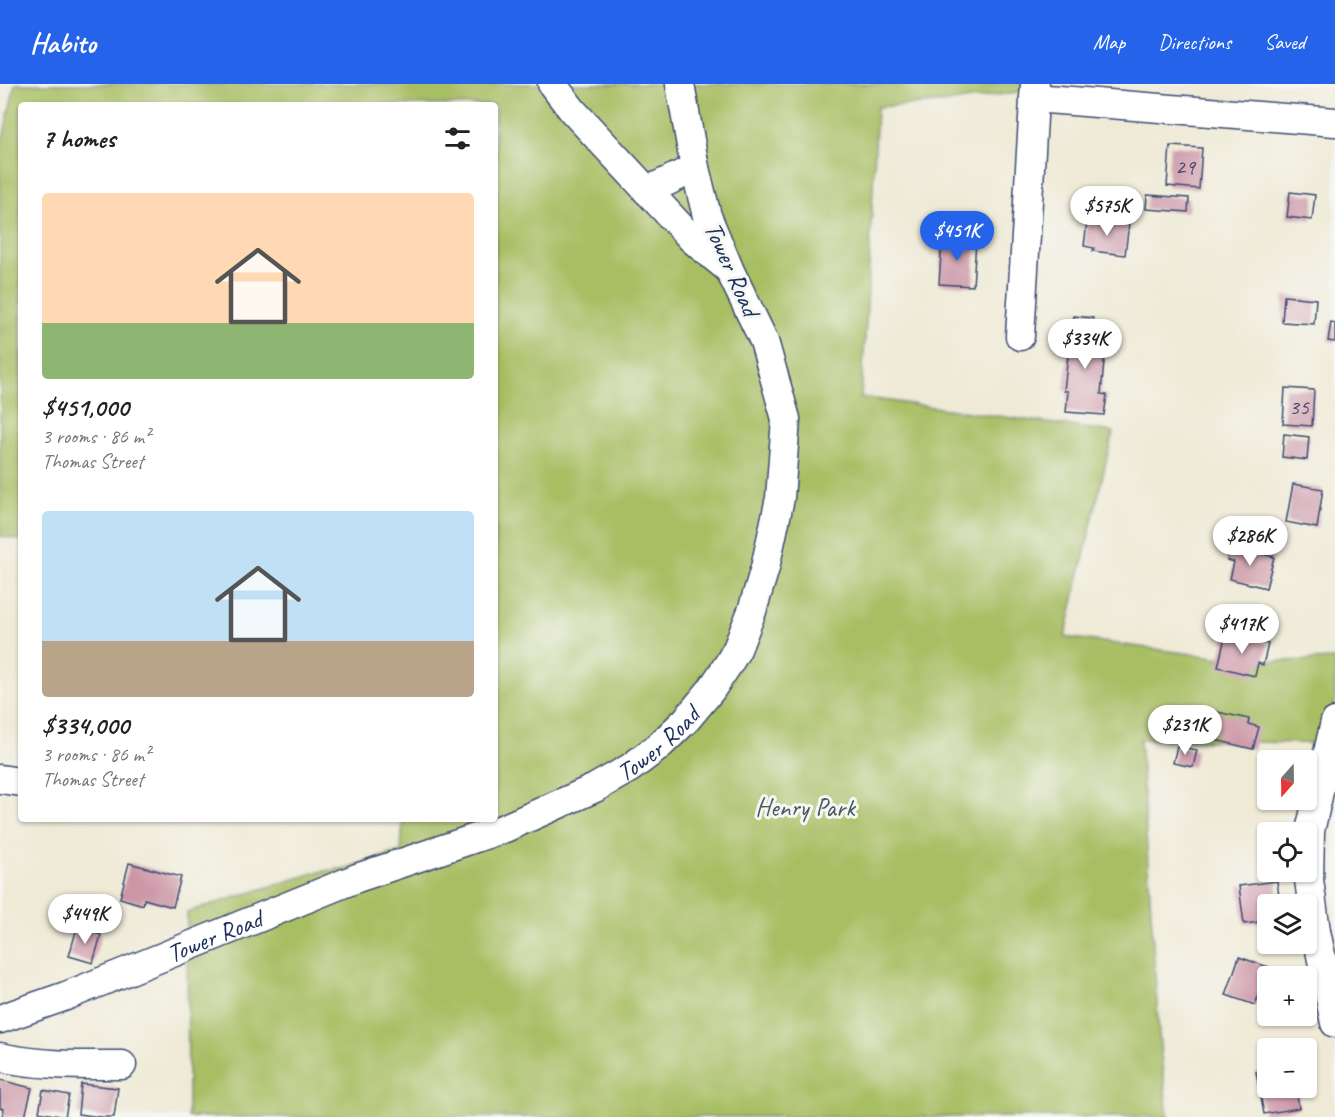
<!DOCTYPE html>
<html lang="en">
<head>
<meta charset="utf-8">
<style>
  :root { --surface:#fff; --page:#f2f2f2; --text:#202124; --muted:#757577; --accent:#2563eb }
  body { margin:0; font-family:Caveat,sans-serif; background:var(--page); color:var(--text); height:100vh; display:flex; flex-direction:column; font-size:22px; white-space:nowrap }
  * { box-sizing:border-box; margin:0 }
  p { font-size:20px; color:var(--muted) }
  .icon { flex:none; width:33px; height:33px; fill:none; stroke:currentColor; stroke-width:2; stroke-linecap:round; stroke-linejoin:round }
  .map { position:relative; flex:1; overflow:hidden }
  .panel { position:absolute; left:18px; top:18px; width:480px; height:720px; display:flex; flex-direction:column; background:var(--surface); border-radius:6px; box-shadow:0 2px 4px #0004 }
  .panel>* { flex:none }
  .needle { width:39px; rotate:200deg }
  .tools { position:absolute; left:1257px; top:666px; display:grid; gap:12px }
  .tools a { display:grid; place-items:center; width:60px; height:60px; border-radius:6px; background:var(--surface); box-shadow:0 2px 4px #0004; font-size:30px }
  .price { position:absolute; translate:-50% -51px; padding:0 14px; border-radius:21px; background:#fff; color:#222; font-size:20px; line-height:39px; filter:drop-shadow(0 2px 3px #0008) }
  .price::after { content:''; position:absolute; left:50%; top:36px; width:18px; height:14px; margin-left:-9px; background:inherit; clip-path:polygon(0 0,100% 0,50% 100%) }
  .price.current { background:var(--accent); color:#fff }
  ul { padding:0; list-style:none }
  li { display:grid; align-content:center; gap:12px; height:318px; padding:0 24px }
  li span { display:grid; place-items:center; height:186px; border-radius:6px; color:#555 }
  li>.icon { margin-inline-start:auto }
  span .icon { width:108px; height:108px; fill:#fffc; stroke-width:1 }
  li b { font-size:26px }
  h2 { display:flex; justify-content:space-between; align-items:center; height:72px; padding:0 24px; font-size:26px }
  header { display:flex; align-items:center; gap:36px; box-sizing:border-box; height:84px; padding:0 30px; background:var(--accent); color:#fff }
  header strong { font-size:28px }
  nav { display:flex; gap:33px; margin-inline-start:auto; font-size:21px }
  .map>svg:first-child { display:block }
  .green { fill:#a8be64; stroke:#627661; stroke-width:1.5 }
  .building { fill:#cc96a7 }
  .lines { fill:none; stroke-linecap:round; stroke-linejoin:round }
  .minor-casing { stroke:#3b4b70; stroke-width:31 }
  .minor { stroke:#fff; stroke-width:28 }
  .labels { text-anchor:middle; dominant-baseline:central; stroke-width:6; stroke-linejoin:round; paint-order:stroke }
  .number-label { font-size:22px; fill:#474970 }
  .street-label { font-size:26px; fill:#1b2f5e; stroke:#f6f6f2 }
  .park-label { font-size:26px; fill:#455a60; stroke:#f6f6f2 }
</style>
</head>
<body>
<header>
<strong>Habito</strong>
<nav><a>Map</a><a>Directions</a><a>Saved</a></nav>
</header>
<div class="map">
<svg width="1335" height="1033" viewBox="0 0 1335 1033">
  <rect width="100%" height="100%" fill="#f6f6f2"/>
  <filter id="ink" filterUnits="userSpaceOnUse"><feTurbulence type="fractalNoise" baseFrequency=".0167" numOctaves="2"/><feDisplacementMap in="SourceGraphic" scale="12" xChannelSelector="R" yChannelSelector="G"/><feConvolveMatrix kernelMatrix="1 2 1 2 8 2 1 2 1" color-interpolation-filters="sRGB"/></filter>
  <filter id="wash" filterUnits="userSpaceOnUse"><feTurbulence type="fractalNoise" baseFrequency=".008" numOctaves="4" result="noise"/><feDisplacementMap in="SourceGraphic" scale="24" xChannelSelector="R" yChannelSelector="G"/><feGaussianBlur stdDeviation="1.35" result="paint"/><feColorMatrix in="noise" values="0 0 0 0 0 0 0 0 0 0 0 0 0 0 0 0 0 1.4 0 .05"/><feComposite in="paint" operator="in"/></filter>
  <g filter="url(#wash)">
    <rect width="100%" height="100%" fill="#efead6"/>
    <path class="green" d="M15,0H1024V7L952,18L877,23L867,224L861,313L1113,348L1065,553L1252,578L1335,575V660L1140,655L1159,952L1168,1033H188L187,828L317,788L346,784L401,767L403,735H495V21H21V456L0,452V68Z"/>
    <g id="blocks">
      <g class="building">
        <path d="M1170,62L1202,64L1199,105L1167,102Z"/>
        <path d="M1290,108L1315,111L1312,136L1287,133Z"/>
        <path d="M1147,111L1189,114L1188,128L1146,125Z"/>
        <path d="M1099,135L1129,139L1125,171L1093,167L1094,164L1084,162L1087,138L1096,139Z"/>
        <path d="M942,155L976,157L973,202L939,200Z"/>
        <path d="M1284,212L1316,215L1314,240L1282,238Z"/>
        <path d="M1074,232L1093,234L1091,256L1106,257L1101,310L1107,311L1104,331L1066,328L1068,307H1064L1070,253L1072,254Z"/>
        <path d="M1331,238L1335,239V258L1328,257Z"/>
        <path d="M1285,304L1314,306L1312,342L1283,340Z"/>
        <path d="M1284,350L1309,353L1307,376L1282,373Z"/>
        <path d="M1293,400L1323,405L1317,444L1286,438Z"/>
        <path d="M1231,462L1274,473L1266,504L1230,495L1234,478L1227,476Z"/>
        <path d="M1226,549L1268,560L1263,581L1258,579L1255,592L1218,583Z"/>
        <path d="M1213,627L1249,635L1248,640L1259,643L1253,665L1215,656L1217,647L1208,645Z"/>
        <path d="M1177,662L1197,666L1193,683L1173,679Z"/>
        <path d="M129,779L181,793L173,823L144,815L143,821L120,814Z"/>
        <path d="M1277,797L1280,820H1268V837L1244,840L1239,802Z"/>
        <path d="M77,844L101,851L93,879L69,872Z"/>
        <path d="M1239,873L1268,883L1255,921L1226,911Z"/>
        <path d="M1268,986V1004H1296L1299,1024L1264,1030L1256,988Z"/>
        <path d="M0,996L32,1004L25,1033H2L4,1025L0,1024Z"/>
        <path d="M81,1000L118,1004L114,1033H101L78,1030Z"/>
        <path d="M43,1006L69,1011L65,1033L39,1028Z"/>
      </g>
    </g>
  </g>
  <g filter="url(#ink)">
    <use href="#blocks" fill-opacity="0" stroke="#3b4b70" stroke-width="1.5"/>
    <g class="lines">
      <g class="minor-casing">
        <g id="minor">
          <path d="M552,0L573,27L692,155L726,183"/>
          <path d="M1034,14L1335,38"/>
          <path d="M647,107L695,84"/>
          <path d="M1020,252L1035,0"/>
          <path d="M1335,638L1310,747L1309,796L1316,847L1335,939"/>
          <path d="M0,695L21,698"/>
          <path id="s1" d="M0,935L66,912L357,794L505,744L595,704L630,684L658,663L686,636L711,606L729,579L737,565L752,527L765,484L780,414L786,335L764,257L730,187L707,132L695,84L680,0"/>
          <path d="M0,973C40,982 81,981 122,981"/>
        </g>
      </g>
      <use href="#minor" class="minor"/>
    </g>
  </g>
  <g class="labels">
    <g class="number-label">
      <text x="1185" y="83">29</text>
      <text x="1299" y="323">35</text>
    </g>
    <g class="street-label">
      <text transform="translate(732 185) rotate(66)">Tower Road</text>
      <text stroke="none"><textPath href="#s1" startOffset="716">Tower Road</textPath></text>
      <text stroke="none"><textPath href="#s1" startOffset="230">Tower Road</textPath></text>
    </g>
    <g class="park-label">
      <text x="805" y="723">Henry Park</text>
    </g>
  </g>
</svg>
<div class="tools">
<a><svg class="needle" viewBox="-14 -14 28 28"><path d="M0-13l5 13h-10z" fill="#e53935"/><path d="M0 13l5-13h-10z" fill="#757577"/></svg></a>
<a><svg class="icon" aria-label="locate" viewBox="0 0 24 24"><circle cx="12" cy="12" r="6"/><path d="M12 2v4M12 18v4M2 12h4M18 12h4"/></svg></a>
<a><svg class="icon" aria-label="layers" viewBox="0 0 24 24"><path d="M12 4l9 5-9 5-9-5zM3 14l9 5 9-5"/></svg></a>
<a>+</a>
<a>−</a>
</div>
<b class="price" style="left:1107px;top:153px">$575K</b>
<b class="price current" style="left:957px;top:178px">$451K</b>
<b class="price" style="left:1085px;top:286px">$334K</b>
<b class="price" style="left:1250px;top:483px">$286K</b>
<b class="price" style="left:1242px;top:571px">$417K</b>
<b class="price" style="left:1185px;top:672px">$231K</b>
<b class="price" style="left:85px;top:861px">$449K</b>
<section class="panel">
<h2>7 homes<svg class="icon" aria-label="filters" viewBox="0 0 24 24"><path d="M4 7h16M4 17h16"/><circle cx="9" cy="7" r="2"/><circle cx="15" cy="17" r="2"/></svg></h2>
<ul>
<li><span style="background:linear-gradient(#ffd9b3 70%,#8fb573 0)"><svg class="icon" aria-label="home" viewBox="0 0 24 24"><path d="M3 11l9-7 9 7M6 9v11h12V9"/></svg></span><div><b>$451,000</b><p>3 rooms · 86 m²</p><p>Thomas Street</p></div></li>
<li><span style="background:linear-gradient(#bfe0f5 70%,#b9a48a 0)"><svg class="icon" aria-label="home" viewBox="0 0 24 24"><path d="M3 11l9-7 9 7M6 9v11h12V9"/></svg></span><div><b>$334,000</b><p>3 rooms · 86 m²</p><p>Thomas Street</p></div></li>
</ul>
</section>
</div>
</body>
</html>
